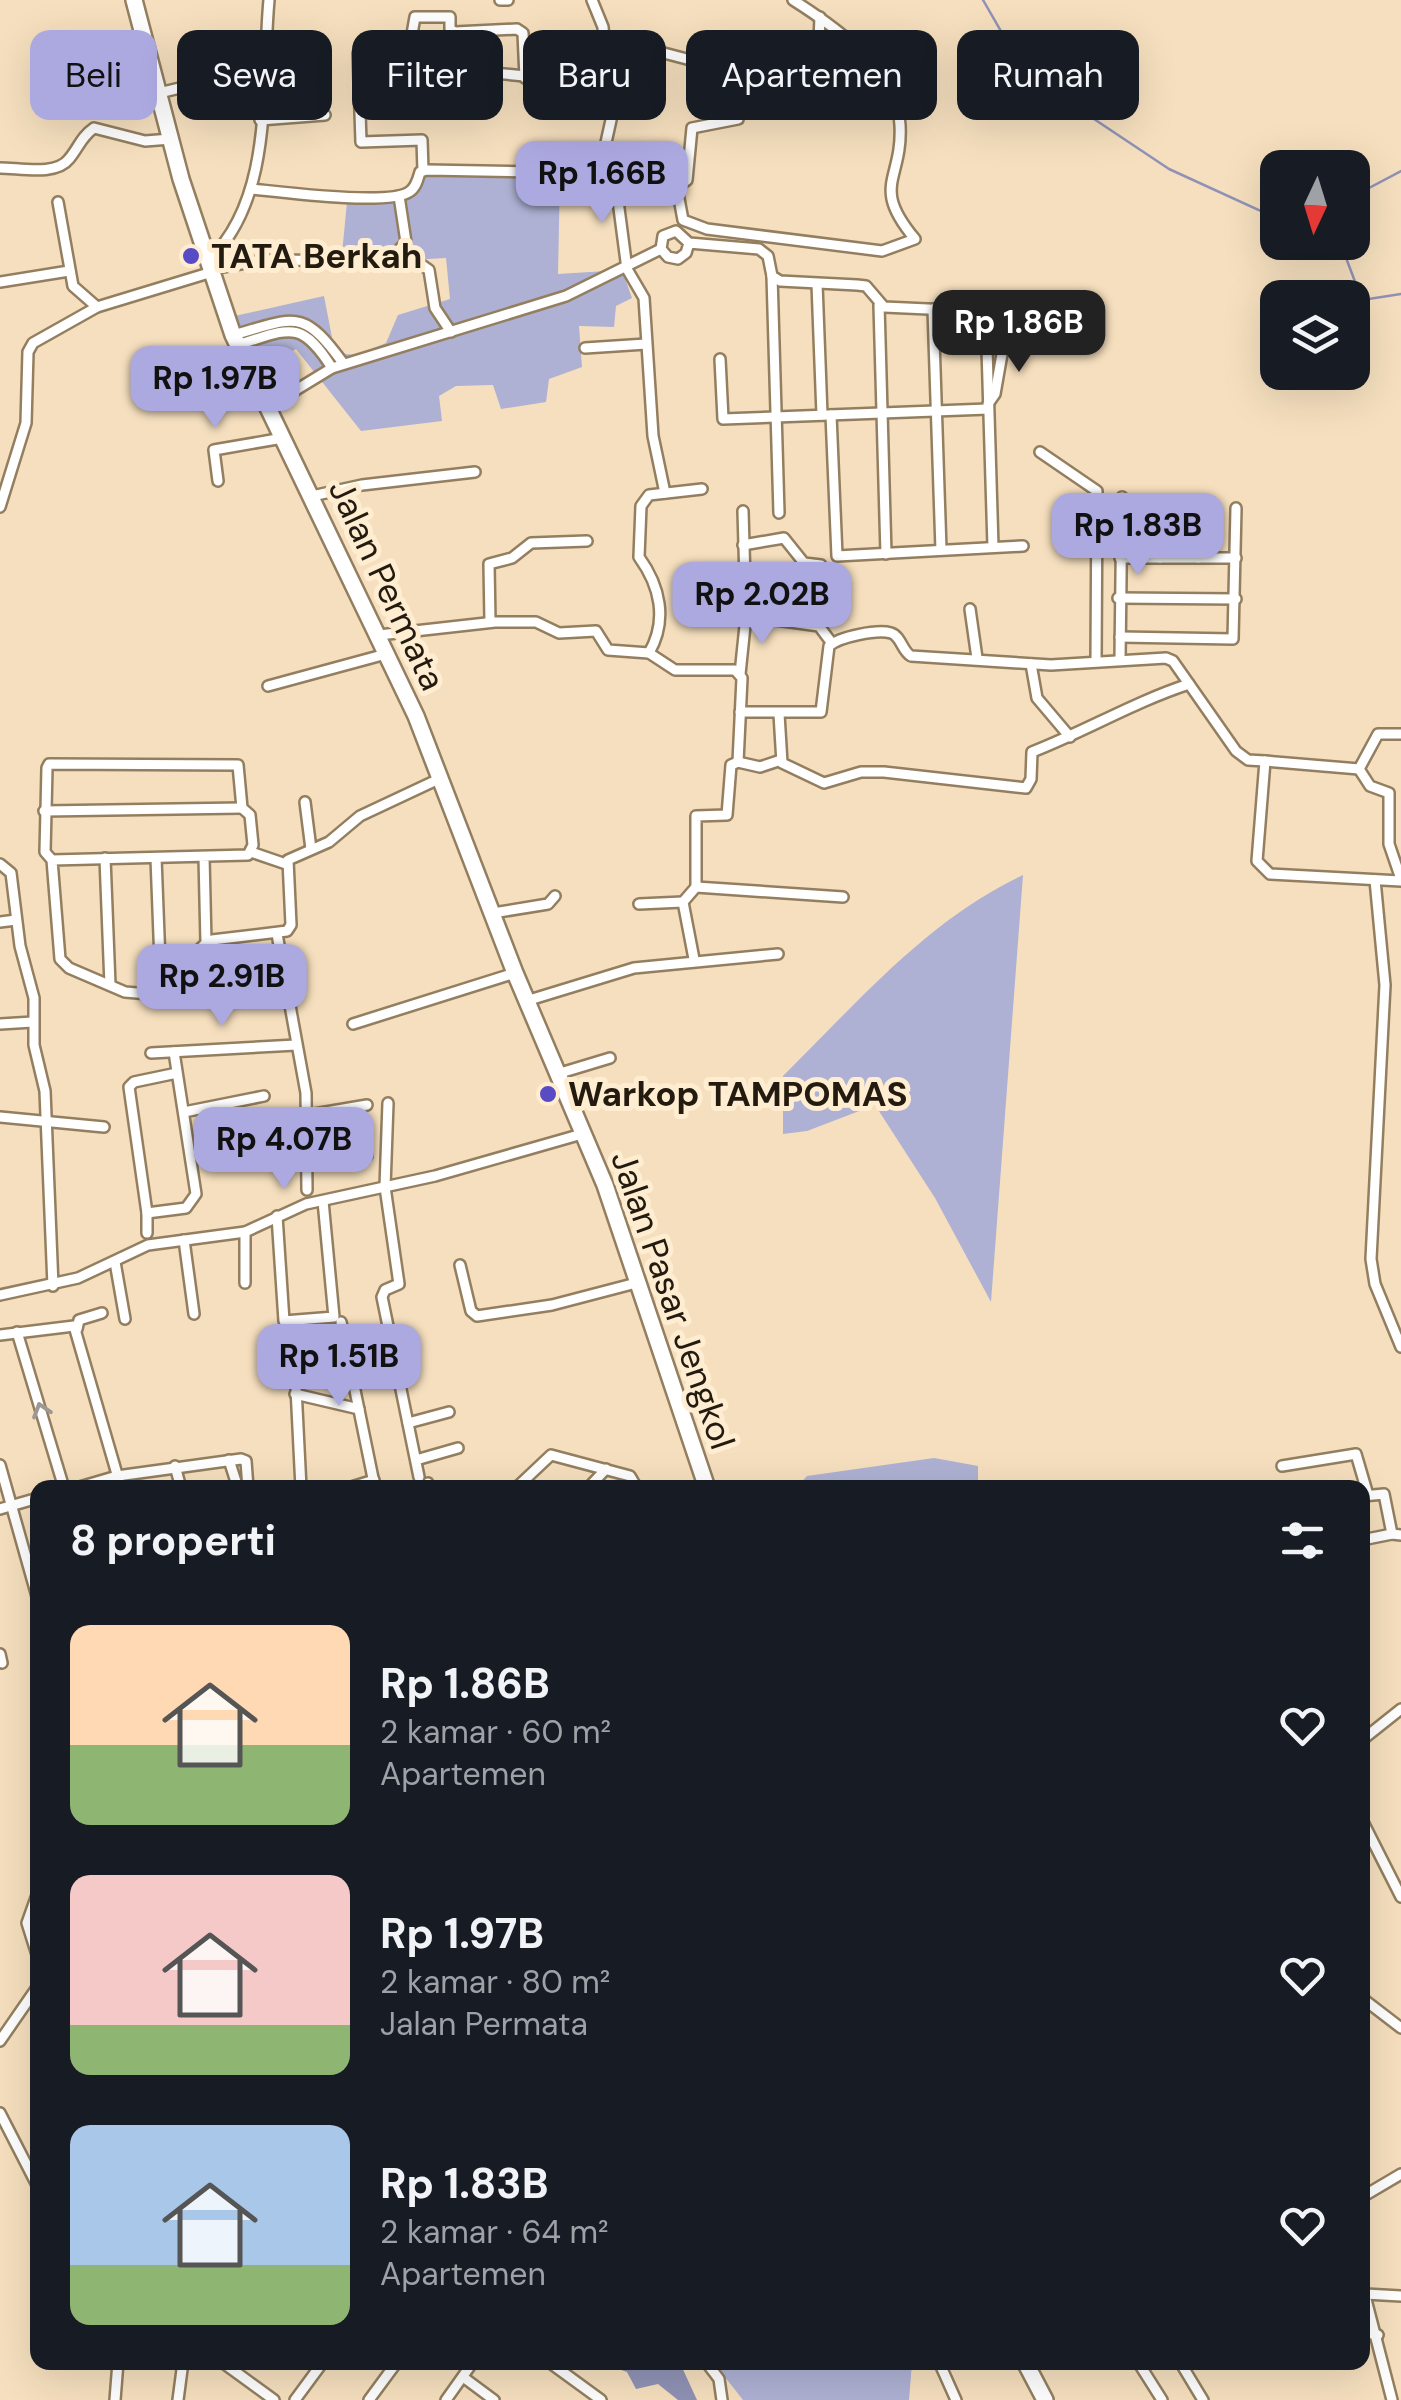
<!DOCTYPE html>
<html lang="id">
<head>
<meta charset="utf-8">
<style>
  :root { --surface:#171b24; --page:#242831; --text:#f1f3f6; --muted:#9ea1a6; --accent:#aca8e0 }
  body { margin:0; font-family:"DM Sans",sans-serif; background:var(--page); color:var(--text); height:100vh; display:flex; flex-direction:column; font-size:38px; white-space:nowrap }
  * { box-sizing:border-box; margin:0 }
  p { font-size:32px; color:var(--muted) }
  .icon { flex:none; width:55px; height:55px; fill:none; stroke:currentColor; stroke-width:2; stroke-linecap:round; stroke-linejoin:round }
  .map { position:relative; flex:1; overflow:hidden }
  .panel { position:absolute; left:30px; top:1480px; width:1340px; height:890px; display:flex; flex-direction:column; background:var(--surface); border-radius:20px; box-shadow:0 10px 40px #0002 }
  .panel>* { flex:none }
  .banner { position:absolute; left:30px; top:30px; width:1342px; height:90px; display:flex; gap:20px }
  .needle { width:65px; rotate:184deg }
  .tools { position:absolute; left:1260px; top:150px; display:grid; gap:20px }
  .tools a { display:grid; place-items:center; width:110px; height:110px; border-radius:20px; background:var(--surface); box-shadow:0 10px 40px #0002; font-size:50px }
  .price { position:absolute; translate:-50% -85px; padding:0 22px; border-radius:20px; background:var(--accent); color:#111; font-size:32px; line-height:65px; filter:drop-shadow(0 2px 5px #0008) }
  .price::after { content:''; position:absolute; left:50%; top:60px; width:30px; height:22px; margin-left:-15px; background:inherit; clip-path:polygon(0 0,100% 0,50% 100%) }
  .price.active { background:#222; color:#fff }
  ul { padding:0; list-style:none }
  li { display:flex; align-items:center; gap:30px; height:250px; padding:0 40px }
  li span { display:grid; place-items:center; flex:none; width:280px; height:200px; border-radius:20px; color:#555 }
  li>.icon { margin-inline-start:auto }
  span .icon { width:120px; height:120px; fill:#fffc; stroke-width:1 }
  li b { font-size:42px }
  h2 { display:flex; justify-content:space-between; align-items:center; height:120px; padding:0 40px; font-size:42px }
  .chip { padding:0 35px; border-radius:20px; background:var(--surface); box-shadow:0 10px 40px #0002; font-size:35px; line-height:90px }
  .chip.active { background:var(--accent); color:#111 }
  .map>svg:first-child { display:block }
  .green { fill:#aeb1d3 }
  .water { fill:#9092b5 }
  .lines { fill:none; stroke-linecap:round; stroke-linejoin:round }
  .stream { stroke:#9092b5; stroke-width:2.5 }
  .street-casing { stroke:#937f60; stroke-width:14 }
  .primary-casing { stroke:#937f60; stroke-width:20 }
  .street { stroke:#fff; stroke-width:9 }
  .primary { stroke:#fff; stroke-width:15 }
  .oneway { stroke:#9c9893 }
  .poi-dot { fill:#574cc4; stroke:#ffedd2; stroke-width:4 }
  .labels { text-anchor:middle; dominant-baseline:central; stroke-width:10; stroke-linejoin:round; paint-order:stroke }
  .poi-label { font-size:35px; font-weight:bold; fill:#231b0f; stroke:#ffedd2; text-anchor:start }
  .street-label { font-size:35px; fill:#231b0f; stroke:#ffedd2 }
</style>
</head>
<body>
<div class="map">
<svg width="1401" height="2400" viewBox="0 0 1401 2400">
  <rect width="100%" height="100%" fill="#f5dfbe"/>
  <g class="green">
    <path d="M415,171L560,176L558,274L622,270L632,298L616,306L614,327L579,326L582,367L549,379L546,402L501,409L493,385L456,386L439,396L442,421L361,431L296,349L253,374L230,317L324,296L335,353L356,355L386,343L398,315L450,299L446,258L341,264L347,202L401,200Z"/>
    <path d="M1023,875L991,1302L935,1198L875,1105L807,1131L783,1134V1076C858,1002 927,920 1023,875Z"/>
    <path d="M934,1458L978,1466V1487H797L807,1476Z"/>
    <path d="M714,2363H912L909,2400H743Z"/>
  </g>
  <path class="water" d="M601,2363H680L697,2400H678L658,2384L636,2389L627,2372Z"/>
  <g class="lines">
    <g class="stream">
      <path d="M983,0L1025,73L1169,169L1278,219"/>
      <path d="M1352,197L1401,171"/>
      <path d="M1340,242L1362,300L1401,294"/>
    </g>
    <g class="street-casing">
      <g id="street">
        <path d="M500,0H508"/>
        <path d="M592,0L603,27L611,120L599,174"/>
        <path d="M473,71L556,79L566,57L607,50L660,52L748,75L806,76L818,64L820,17"/>
        <path d="M159,93L213,80"/>
        <path d="M260,120L325,115"/>
        <path d="M0,168C20,168 56,176 69,159C79,147 81,137 94,128L145,141L171,139"/>
        <path d="M423,171L422,140L361,142L358,53L409,51L415,17H450V29L455,32L517,29L523,33L525,78"/>
        <path d="M615,178L627,269L644,298L653,436L665,493"/>
        <path d="M676,188L687,180L692,128L738,119V102L748,75"/>
        <path d="M252,189C281,192 388,206 409,192C416,188 418,179 420,172L427,170L584,173L677,188L683,220L707,229L882,251L915,239C870,185 903,181 900,125C898,70 834,26 793,0"/>
        <path d="M58,202L73,286L97,307"/>
        <path d="M689,243L686,253L678,259L668,257L661,249L663,236L676,231L689,243L759,249L768,256L772,276L780,281L857,285L866,286L884,307L972,311L1008,320L995,394L988,404"/>
        <path d="M208,261C275,198 261,85 269,0"/>
        <path d="M389,261L419,263L429,270L435,308L451,332"/>
        <path d="M211,269L264,260L389,261L406,242L399,196"/>
        <path d="M772,276L779,513"/>
        <path d="M0,282L69,271"/>
        <path d="M817,284L822,415"/>
        <path d="M879,305L886,554"/>
        <path d="M933,309L941,550"/>
        <path d="M986,315L993,547"/>
        <path d="M233,335C295,318 302,307 343,363"/>
        <path d="M237,345C288,330 300,317 332,368"/>
        <path d="M585,348L646,344"/>
        <path d="M720,359L723,419L988,409"/>
        <path d="M143,372L175,373L241,355"/>
        <path d="M268,407L332,368L566,296L661,249"/>
        <path d="M831,415L837,556L1023,546"/>
        <path d="M1040,452L1097,491L1096,661"/>
        <path d="M218,481L214,450L283,438"/>
        <path d="M312,496L362,485L475,472"/>
        <path d="M0,507L26,423L28,352L33,343L97,307L212,272"/>
        <path d="M743,545L784,538L804,563L821,565"/>
        <path d="M1120,558H1236"/>
        <path d="M1160,558L1162,504"/>
        <path d="M1198,558L1200,506"/>
        <path d="M1118,598L1236,599"/>
        <path d="M970,609L977,658"/>
        <path d="M746,616L819,626L831,642"/>
        <path d="M490,622L489,564L512,558L531,543L587,541"/>
        <path d="M379,635L495,622H536L559,633L596,631L608,650L649,653L675,670H735L742,678L738,762"/>
        <path d="M1120,637L1233,639L1236,508"/>
        <path d="M649,653C668,620 660,586 639,557L641,506L649,495L702,489"/>
        <path d="M1120,659L1122,497"/>
        <path d="M1031,664L1037,698L1070,737"/>
        <path d="M740,674L746,616L743,511"/>
        <path d="M268,686L386,654"/>
        <path d="M740,712H821L829,646C839,637 877,629 891,633C901,636 902,651 911,656L1051,665L1166,658L1173,661L1236,751L1248,760L1265,761L1257,861L1270,874L1401,881"/>
        <path d="M779,714L782,763L824,783L861,772H884L1026,788L1031,779L1032,752C1086,731 1134,702 1189,684"/>
        <path d="M1265,761L1359,769"/>
        <path d="M1359,769L1370,786L1389,793V844L1401,879"/>
        <path d="M1359,769L1378,734H1401"/>
        <path d="M305,802L311,849"/>
        <path d="M44,811L242,808"/>
        <path d="M251,852L286,864"/>
        <path d="M105,858L110,985"/>
        <path d="M156,858L161,988"/>
        <path d="M52,860L248,855L253,845L250,815L242,808L238,765L49,764L47,768L45,852L52,860L60,959L69,968L125,992L149,994L161,988L206,943L204,857"/>
        <path d="M0,864L11,873L20,946L34,998V1045L45,1091L53,1286"/>
        <path d="M1375,880L1385,985L1371,1259L1375,1284L1401,1347"/>
        <path d="M696,887V816L727,815L731,765L738,762L760,767L781,760"/>
        <path d="M639,904L683,902"/>
        <path d="M493,913L548,904L555,896"/>
        <path d="M0,922L16,920"/>
        <path d="M277,934L306,1093L307,1190"/>
        <path d="M212,940L287,931L291,925L288,860L329,842L360,816L441,778"/>
        <path d="M694,959L683,902L696,887L843,897"/>
        <path d="M198,996L286,988"/>
        <path d="M526,1001L634,968L778,954"/>
        <path d="M0,1024L33,1022"/>
        <path d="M353,1024L515,973"/>
        <path d="M174,1052L196,1194L186,1208L147,1213L129,1087L134,1082L177,1073"/>
        <path d="M151,1053L296,1045"/>
        <path d="M557,1074L610,1058"/>
        <path d="M388,1103L385,1187L399,1284L385,1290L382,1297L419,1477"/>
        <path d="M184,1112L264,1096"/>
        <path d="M308,1115L367,1105"/>
        <path d="M0,1117L104,1127"/>
        <path d="M309,1164L367,1156"/>
        <path d="M147,1213V1233"/>
        <path d="M277,1216L284,1321L334,1317L323,1201"/>
        <path d="M184,1240L194,1314"/>
        <path d="M115,1262L125,1319"/>
        <path d="M460,1265L471,1311L477,1316L552,1305L640,1282"/>
        <path d="M245,1283V1232"/>
        <path d="M0,1295L78,1278L148,1245L245,1232L306,1204L435,1176L582,1134"/>
        <path d="M341,1322L375,1488"/>
        <path d="M293,1328L301,1488"/>
        <path d="M77,1329L79,1320L102,1313"/>
        <path d="M17,1332L64,1488"/>
        <path d="M0,1335L74,1326L121,1488"/>
        <path d="M295,1394L359,1409"/>
        <path d="M408,1423L449,1412"/>
        <path d="M229,1460L238,1488"/>
        <path d="M416,1460L458,1448"/>
        <path d="M0,1465L38,1600"/>
        <path d="M175,1466L181,1488"/>
        <path d="M1282,1466L1356,1454L1368,1495"/>
        <path d="M428,1483L429,1488"/>
        <path d="M76,1488L117,1476L241,1459L246,1461L248,1488"/>
        <path d="M348,1488L374,1480"/>
        <path d="M516,1488L551,1455L630,1476L637,1488"/>
        <path d="M588,1488L606,1469"/>
        <path d="M1363,1496L1384,1494L1392,1534L1401,1535"/>
        <path d="M0,1509L38,1498"/>
        <path d="M1362,1540L1392,1534"/>
        <path d="M0,1654L2,1663"/>
        <path d="M1362,1740L1401,1709"/>
        <path d="M1362,1820L1401,1897"/>
        <path d="M38,1892L27,1923L38,1958"/>
        <path d="M1362,1998L1401,2028"/>
        <path d="M0,2041L38,1986"/>
        <path d="M0,2113L38,2187"/>
        <path d="M1362,2197L1401,2174"/>
        <path d="M1362,2284L1392,2400"/>
        <path d="M1365,2294L1401,2296"/>
        <path d="M1362,2332L1378,2335"/>
        <path d="M222,2362L274,2400"/>
        <path d="M549,2362L601,2400"/>
        <path d="M706,2362L719,2379L722,2400"/>
        <path d="M939,2362L956,2400"/>
        <path d="M1138,2362L1162,2400"/>
        <path d="M1180,2362L1203,2400"/>
        <path d="M463,2377L494,2400"/>
        <path d="M115,2400L118,2362"/>
        <path d="M178,2400L183,2362"/>
        <path d="M295,2400L323,2362"/>
        <path d="M369,2400L397,2362"/>
        <path d="M446,2400L473,2362"/>
      </g>
    </g>
    <g class="primary-casing">
      <g id="primary">
        <path d="M134,0L181,179L233,335L416,716L515,973L605,1185L707,1488"/>
        <path d="M1025,2362L1045,2400"/>
      </g>
    </g>
    <use href="#street" class="street"/>
    <use href="#primary" class="primary"/>
  </g>
  <defs><path id="oneway-chevron" d="M-2-3.5L2.5 0L-2 3.5" fill="none" stroke-width="1.6" stroke-linecap="round" stroke-linejoin="round" transform="scale(2.5)"/></defs>
  <use class="oneway" href="#oneway-chevron" transform="translate(41 1410) rotate(-107)"/>
  <g class="poi-dot">
    <circle cx="191" cy="256" r="10"/>
    <circle cx="548" cy="1094" r="10"/>
  </g>
  <g class="labels">
    <g class="poi-label">
      <text x="211" y="256">TATA Berkah</text>
      <text x="568" y="1094">Warkop TAMPOMAS</text>
    </g>
    <g class="street-label">
      <text transform="translate(387 585) rotate(65)">Jalan Permata</text>
      <text transform="translate(673 1300) rotate(71)">Jalan Pasar Jengkol</text>
    </g>
  </g>
</svg>
<div class="tools">
<a><svg class="needle" viewBox="-14 -14 28 28"><path d="M0-13l5 13h-10z" fill="#e53935"/><path d="M0 13l5-13h-10z" fill="#9ea1a6"/></svg></a>
<a><svg class="icon" aria-label="layers" viewBox="0 0 24 24"><path d="M12 4l9 5-9 5-9-5zM3 14l9 5 9-5"/></svg></a>
</div>
<b class="price" style="left:602px;top:226px">Rp 1.66B</b>
<b class="price active" style="left:1019px;top:375px">Rp 1.86B</b>
<b class="price" style="left:215px;top:431px">Rp 1.97B</b>
<b class="price" style="left:1138px;top:578px">Rp 1.83B</b>
<b class="price" style="left:762px;top:647px">Rp 2.02B</b>
<b class="price" style="left:222px;top:1029px">Rp 2.91B</b>
<b class="price" style="left:284px;top:1192px">Rp 4.07B</b>
<b class="price" style="left:339px;top:1409px">Rp 1.51B</b>
<div class="banner">
<a class="chip active">Beli</a>
<a class="chip">Sewa</a>
<a class="chip">Filter</a>
<a class="chip">Baru</a>
<a class="chip">Apartemen</a>
<a class="chip">Rumah</a>
</div>
<section class="panel">
<h2>8 properti<svg class="icon" aria-label="filters" viewBox="0 0 24 24"><path d="M4 7h16M4 17h16"/><circle cx="9" cy="7" r="2"/><circle cx="15" cy="17" r="2"/></svg></h2>
<ul>
<li><span style="background:linear-gradient(#ffd9b3 60%,#8fb573 0)"><svg class="icon" aria-label="home" viewBox="0 0 24 24"><path d="M3 11l9-7 9 7M6 9v11h12V9"/></svg></span><div><b>Rp 1.86B</b><p>2 kamar · 60 m²</p><p>Apartemen</p></div><svg class="icon" aria-label="heart" viewBox="0 0 24 24"><path d="M12 20l-8-8c-3-5 5-10 8-4 3-6 11-1 8 4z"/></svg></li>
<li><span style="background:linear-gradient(#f6c9c9 75%,#8fb573 0)"><svg class="icon" aria-label="home" viewBox="0 0 24 24"><path d="M3 11l9-7 9 7M6 9v11h12V9"/></svg></span><div><b>Rp 1.97B</b><p>2 kamar · 80 m²</p><p>Jalan Permata</p></div><svg class="icon" aria-label="heart" viewBox="0 0 24 24"><path d="M12 20l-8-8c-3-5 5-10 8-4 3-6 11-1 8 4z"/></svg></li>
<li><span style="background:linear-gradient(#a9c7e8 70%,#8fb573 0)"><svg class="icon" aria-label="home" viewBox="0 0 24 24"><path d="M3 11l9-7 9 7M6 9v11h12V9"/></svg></span><div><b>Rp 1.83B</b><p>2 kamar · 64 m²</p><p>Apartemen</p></div><svg class="icon" aria-label="heart" viewBox="0 0 24 24"><path d="M12 20l-8-8c-3-5 5-10 8-4 3-6 11-1 8 4z"/></svg></li>
</ul>
</section>
</div>
</body>
</html>
